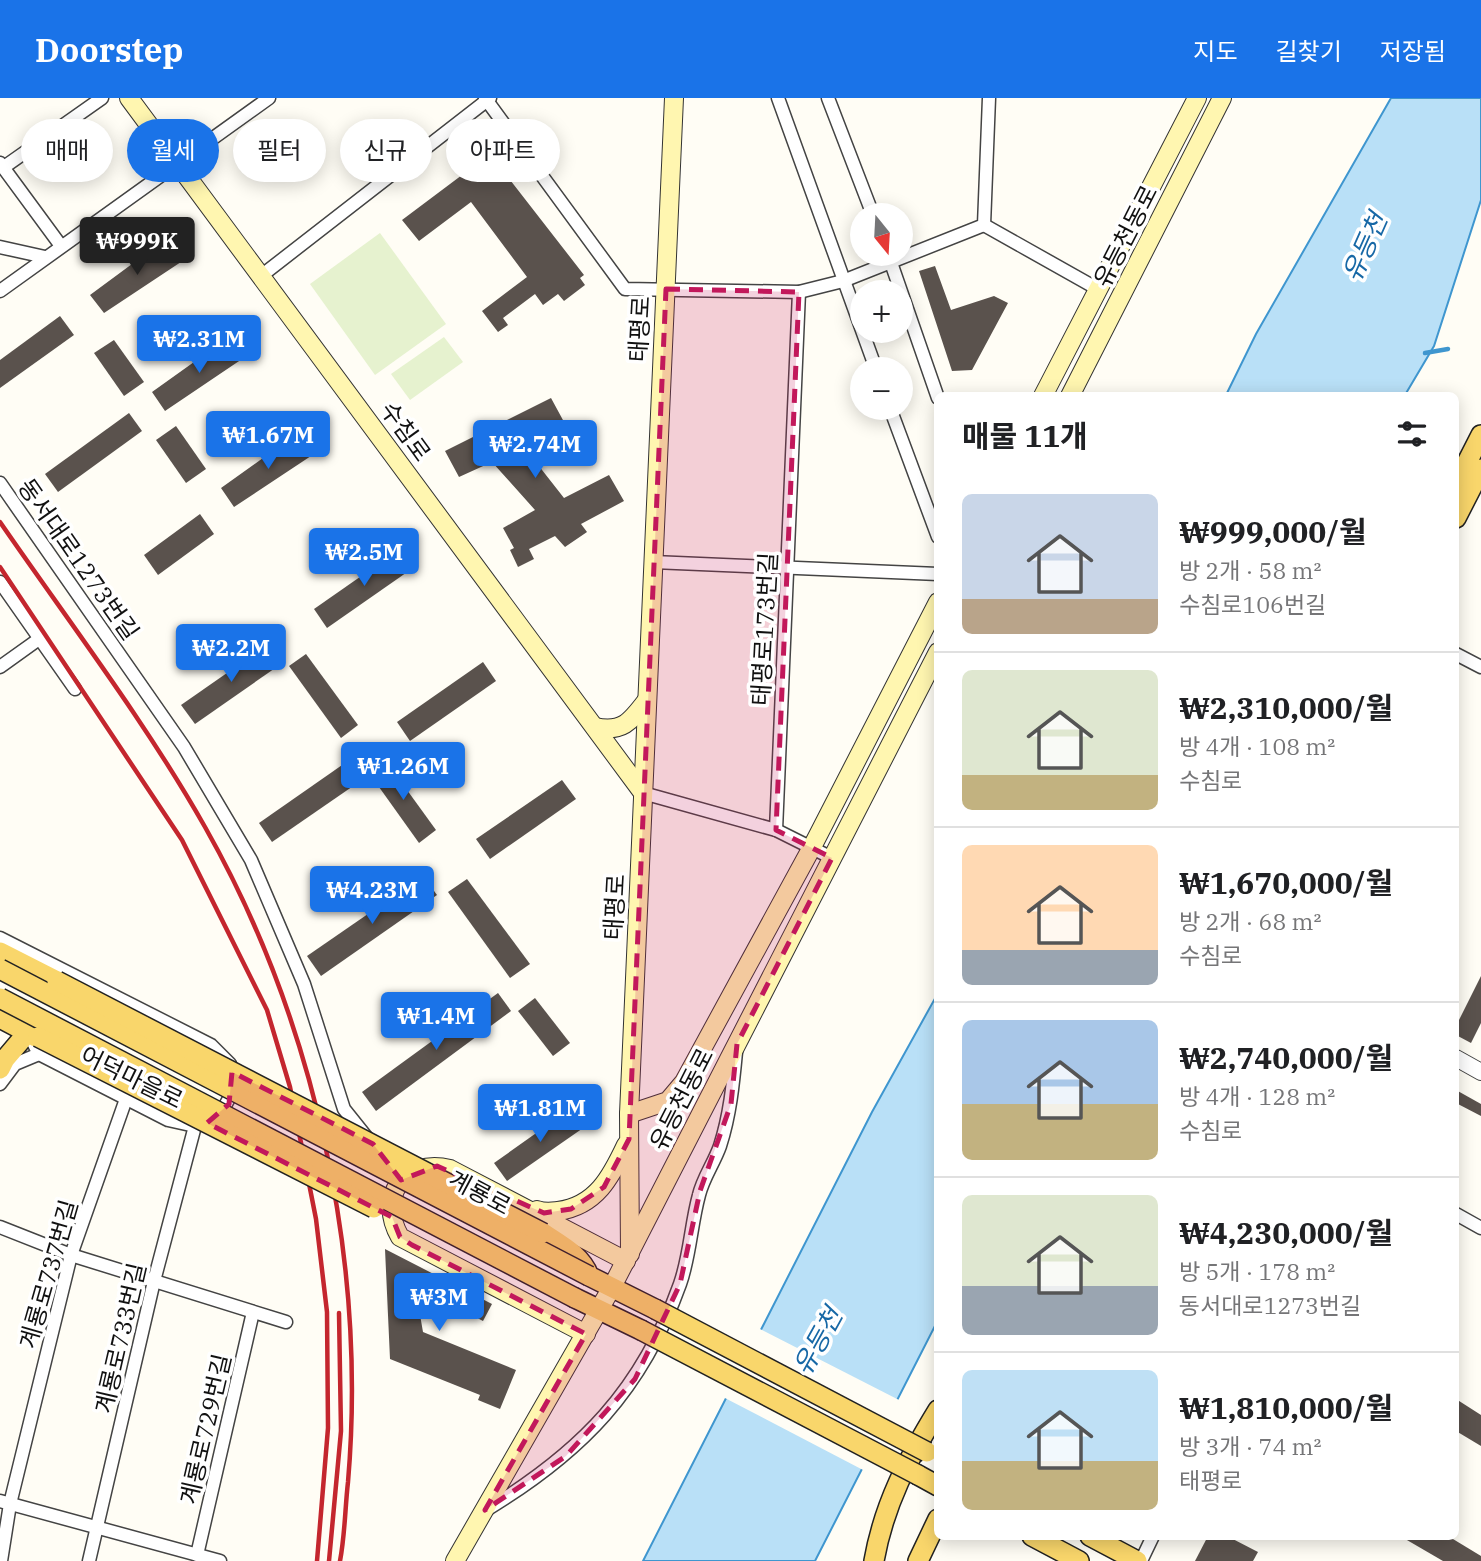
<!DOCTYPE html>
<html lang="ko">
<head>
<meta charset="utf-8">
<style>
  :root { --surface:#fff; --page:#f2f2f2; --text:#202124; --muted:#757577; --line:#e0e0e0; --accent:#1a73e8 }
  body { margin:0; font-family:"IBM Plex Serif","Noto Sans KR",serif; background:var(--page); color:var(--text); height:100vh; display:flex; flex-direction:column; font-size:26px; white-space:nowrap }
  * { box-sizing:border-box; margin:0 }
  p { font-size:23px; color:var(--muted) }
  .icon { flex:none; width:38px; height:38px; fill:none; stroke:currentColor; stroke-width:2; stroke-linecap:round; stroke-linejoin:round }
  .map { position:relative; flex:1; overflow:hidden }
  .sheet { position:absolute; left:934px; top:294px; width:525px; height:1148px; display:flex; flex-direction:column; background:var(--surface); border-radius:10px; box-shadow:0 4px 18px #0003 }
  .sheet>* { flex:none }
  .banner { position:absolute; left:21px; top:21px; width:665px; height:63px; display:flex; gap:14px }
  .needle { width:46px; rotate:162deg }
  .buttons { position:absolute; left:850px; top:105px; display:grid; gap:14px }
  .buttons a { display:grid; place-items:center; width:63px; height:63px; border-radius:50%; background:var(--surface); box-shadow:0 4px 18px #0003; font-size:35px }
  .price { position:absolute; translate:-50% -60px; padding:0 16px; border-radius:7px; background:var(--accent); color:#fff; font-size:23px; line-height:46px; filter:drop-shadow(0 2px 4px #0008) }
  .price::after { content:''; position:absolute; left:50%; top:42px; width:21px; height:16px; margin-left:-10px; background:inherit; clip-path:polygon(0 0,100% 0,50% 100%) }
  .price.selected { background:#222; color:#fff }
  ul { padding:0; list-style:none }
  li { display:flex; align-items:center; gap:21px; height:175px; padding:0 28px }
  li+li { border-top:2px solid var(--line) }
  li span { display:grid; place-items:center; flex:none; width:196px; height:140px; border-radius:10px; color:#555 }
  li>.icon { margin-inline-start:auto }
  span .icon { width:84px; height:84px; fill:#fffc; stroke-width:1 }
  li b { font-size:30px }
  h2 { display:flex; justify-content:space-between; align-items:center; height:84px; padding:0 28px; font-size:30px }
  .tag { padding:0 24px; border-radius:32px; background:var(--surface); box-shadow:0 4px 18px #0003; font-size:24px; line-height:63px }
  .tag.selected { background:var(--accent); color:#fff }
  header { display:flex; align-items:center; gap:42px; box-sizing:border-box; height:98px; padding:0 35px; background:var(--accent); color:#fff }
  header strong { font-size:33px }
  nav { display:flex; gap:38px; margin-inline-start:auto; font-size:24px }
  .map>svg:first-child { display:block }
  .pitch { fill:#e6f2cf }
  .water { fill:#b9e0f7; stroke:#3f96cf; stroke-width:2 }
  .pier { fill:#fffdf5 }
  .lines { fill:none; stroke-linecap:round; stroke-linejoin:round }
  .stream { stroke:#3f96cf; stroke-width:4.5 }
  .building { fill:#5a524d }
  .minor-casing { stroke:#444; stroke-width:15 }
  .tertiary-casing { stroke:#444; stroke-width:18 }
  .secondary-casing { stroke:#333; stroke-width:20 }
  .primary-casing { stroke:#222; stroke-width:22 }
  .minor { stroke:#fff; stroke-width:12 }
  .tertiary { stroke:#fff; stroke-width:16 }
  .secondary { stroke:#fff6b0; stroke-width:18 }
  .primary { stroke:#f9d66b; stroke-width:19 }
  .rail { stroke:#c4262e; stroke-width:4.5 }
  .primary-bridge-casing { stroke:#222; stroke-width:22; stroke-linecap:butt }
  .primary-bridge { stroke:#f9d66b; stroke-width:19 }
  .marked { fill:#c2185b; fill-opacity:0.2; stroke:#c2185b; stroke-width:5; stroke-dasharray:14 9; stroke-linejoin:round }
  .labels { text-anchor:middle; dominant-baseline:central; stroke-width:7; stroke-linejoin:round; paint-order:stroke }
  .street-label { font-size:24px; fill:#111; stroke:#fff }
  .water-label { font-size:26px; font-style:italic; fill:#1768a6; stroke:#fff }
</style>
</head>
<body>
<header>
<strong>Doorstep</strong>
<nav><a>지도</a><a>길찾기</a><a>저장됨</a></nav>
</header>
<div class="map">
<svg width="1481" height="1463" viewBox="0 0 1481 1463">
  <rect width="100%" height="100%" fill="#fffdf5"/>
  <g class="pitch">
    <path d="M380,135L446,226L375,277L310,186Z"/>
    <path d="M444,239L463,264L410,302L391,276Z"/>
  </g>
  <g class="water">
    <path d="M1391,0H1481V102L1434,248L1405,297H1226L1256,236Z"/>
    <path d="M938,895V1222L815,1463H643L872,1014Z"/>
  </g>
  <path class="pier" d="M758,1230L901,1303L865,1373L723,1299Z"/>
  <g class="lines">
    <path class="stream" d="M1425,255L1448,251"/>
  </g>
  <g class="building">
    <path d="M490,56L584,177L580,180L585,187L564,203L558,196L543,207L535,196L503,220L508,227L498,234L482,213L527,179L471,104L419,143L402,122Z"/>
    <path d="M174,143L187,160L104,215L90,197L132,166L135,171Z"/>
    <path d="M935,168L951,212L994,198L1008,205L972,272L952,273L919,173Z"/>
    <path d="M60,218L74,237L0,290V262Z"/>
    <path d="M236,240L248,257L165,313L152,294L194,264L197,268Z"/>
    <path d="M114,242L144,284L124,298L94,255Z"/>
    <path d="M551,300L570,335L555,342L551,335L524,349L564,400L609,377L624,403L581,426L587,434L565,449L555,438L529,451L534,461L518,469L510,452L514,450L503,430L535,412L492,364L459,379L445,353Z"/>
    <path d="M129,315L142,333L58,394L45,376Z"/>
    <path d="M176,328L206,371L186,385L156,342Z"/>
    <path d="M305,336L317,354L234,409L221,390L263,360L266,364Z"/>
    <path d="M200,416L214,436L158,477L144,457Z"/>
    <path d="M400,451L413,470L327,530L314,511Z"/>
    <path d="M267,547L281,566L195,626L181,607Z"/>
    <path d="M306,556L358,627L341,640L289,568Z"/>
    <path d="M483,564L496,583L410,643L397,624Z"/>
    <path d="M386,663L436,732L419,745L369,675Z"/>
    <path d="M345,665L359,684L272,744L259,725Z"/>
    <path d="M562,682L576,701L490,761L476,741Z"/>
    <path d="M423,778L437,797L321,878L307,858Z"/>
    <path d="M467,781L530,866L510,880L448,794Z"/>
    <path d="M1481,878V925L1471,945L1456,937V928Z"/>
    <path d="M498,895L511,913L376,1013L362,994Z"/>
    <path d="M535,900L570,945L553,958L518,913Z"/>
    <path d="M1456,992L1481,1006V1018L1456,1005Z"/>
    <path d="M573,1009L586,1028L507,1083L494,1065Z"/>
    <path d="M385,1151L492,1206L483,1223L415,1188L423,1234L516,1272L500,1311L478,1302L480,1297L390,1261Z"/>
    <path d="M1456,1301L1481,1317V1348L1456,1333Z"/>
    <path d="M1208,1438H1227L1258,1454L1253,1463H1195Z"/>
    <path d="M1400,1438H1448L1481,1458V1463H1443Z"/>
  </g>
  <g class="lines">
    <g class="minor-casing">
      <g id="minor">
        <path d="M485,0L625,191L799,194L843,183L984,127L989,0"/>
        <path d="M778,0L876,271"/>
        <path d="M828,0L873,117"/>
        <path d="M0,65L61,148"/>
        <path d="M4,69L102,0"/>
        <path d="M984,127L1096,190"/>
        <path d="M0,149L45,159"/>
        <path d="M888,156L938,300"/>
        <path d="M261,178L490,0"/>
        <path d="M0,193L269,0"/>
        <path d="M890,310L938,439"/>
        <path d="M0,385L184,649L251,762L304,886L344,1011L368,1041"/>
        <path d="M653,464L938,476"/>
        <path d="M0,484L75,591"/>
        <path d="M1456,556L1481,569"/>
        <path d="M0,569L39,541"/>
        <path d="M643,695L776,732L832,760"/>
        <path d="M776,732L799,194"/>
        <path d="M0,840L211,947L230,966L233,993L220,1017L195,1028L168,1022L39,956L28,935"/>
        <path d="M0,986L15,966L39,956"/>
        <path d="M1456,1116L1481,1130"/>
        <path d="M0,1129L71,1157L286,1224"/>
        <path d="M0,1403L220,1463"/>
        <path d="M486,1412C582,1354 642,1292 680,1186C690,1158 691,1126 699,1097C703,1080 714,1065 720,1048C730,1017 733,986 736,954"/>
        <path d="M197,1457L253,1214"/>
        <path d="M1,1463L10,1406L71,1157L126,1001"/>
        <path d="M89,1463L154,1183L195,1028"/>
        <path d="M1141,1463L1153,1438"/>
      </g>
    </g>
    <g class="tertiary-casing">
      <path id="tertiary" d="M1456,960L1481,974"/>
    </g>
    <g class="secondary-casing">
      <g id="secondary">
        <path d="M129,0L643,695"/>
        <path d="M1043,298L1197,0"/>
        <path d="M1070,298L1222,0"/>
        <path d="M595,629C623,635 631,623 647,602"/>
        <path d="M629,1016L668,1003L684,984L811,751L938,504"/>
        <path d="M537,1112C545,1115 550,1114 558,1113C596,1108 611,1079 626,1047"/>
        <path d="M630,1156L629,1016L674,0"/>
        <path d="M586,1236L400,1139C377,1099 403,1060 450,1071L626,1163"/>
        <path d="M455,1463L612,1189L938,554"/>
      </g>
    </g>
    <g class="primary-casing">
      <g id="primary">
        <path d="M1456,386L1481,337"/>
        <path d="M1456,420L1481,371"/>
        <path d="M0,854L57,883"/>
        <path d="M0,920L36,939"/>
        <path d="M0,971L5,961L28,934"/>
        <path d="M543,1135C561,1147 581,1157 589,1178L655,1211"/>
        <path d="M575,1200L641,1232"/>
        <path d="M918,1377L938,1388"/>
        <path d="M1032,1438L1079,1463"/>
        <path d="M1090,1438L1137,1463"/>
        <path d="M874,1463C884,1406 908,1361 938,1312"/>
        <path d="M918,1463L938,1421"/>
      </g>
    </g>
    <use href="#minor" class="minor"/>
    <use href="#tertiary" class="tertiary"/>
    <use href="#secondary" class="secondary"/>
    <use href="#primary" class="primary"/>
    <g class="rail">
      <path d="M0,424C69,524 145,623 205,729C315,923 367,1162 348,1384C345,1410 345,1437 340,1463"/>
      <path d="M0,469L182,742L267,912L290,989L316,1121L327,1214L328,1330L317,1463"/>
      <path d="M329,1463L341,1333L339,1215"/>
    </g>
    <g class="primary-bridge-casing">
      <g id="primary-bridge">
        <path d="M0,871L589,1178"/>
        <path d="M57,883L543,1135"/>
        <path d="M0,900L575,1200"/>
        <path d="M38,939L374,1110"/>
        <path d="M655,1211L927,1354"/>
        <path d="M641,1232L918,1377"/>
      </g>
    </g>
    <use href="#primary-bridge" class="primary-bridge"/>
  </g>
  <path class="marked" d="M666,191L799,194L776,732L832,760L737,946L731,1006L700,1093L680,1186L635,1281L566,1358L485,1412L586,1236L412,1147L400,1139L392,1119L207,1025L229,1006L232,974L373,1046L401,1082L437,1068L544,1115L571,1111L604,1089L629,1041Z"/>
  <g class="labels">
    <g class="street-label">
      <text transform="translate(1125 138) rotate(-63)">유등천동로</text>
      <text transform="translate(639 231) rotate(-87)">태평로</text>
      <text transform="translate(406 333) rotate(54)">수침로</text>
      <text transform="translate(79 461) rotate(55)">동서대로1273번길</text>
      <text transform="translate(764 531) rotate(-87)">태평로173번길</text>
      <text transform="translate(614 809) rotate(-87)">태평로</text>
      <text transform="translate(132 979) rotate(26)">어덕마을로</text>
      <text transform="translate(681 1001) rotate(-63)">유등천동로</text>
      <text transform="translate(480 1094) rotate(28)">계룡로</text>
      <text transform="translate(48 1176) rotate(-74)">계룡로737번길</text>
      <text transform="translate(120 1240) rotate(-77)">계룡로733번길</text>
      <text transform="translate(205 1331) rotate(-77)">계룡로729번길</text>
    </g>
    <g class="water-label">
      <text transform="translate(1364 149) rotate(-66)">유등천</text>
      <text transform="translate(817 1243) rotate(-61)">유등천</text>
    </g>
  </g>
</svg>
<div class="buttons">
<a><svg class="needle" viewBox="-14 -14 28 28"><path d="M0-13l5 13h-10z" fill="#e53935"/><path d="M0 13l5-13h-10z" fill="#757577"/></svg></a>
<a>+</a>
<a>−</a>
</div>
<b class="price selected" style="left:137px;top:179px">₩999K</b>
<b class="price" style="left:199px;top:277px">₩2.31M</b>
<b class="price" style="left:268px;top:373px">₩1.67M</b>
<b class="price" style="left:535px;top:382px">₩2.74M</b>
<b class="price" style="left:364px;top:490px">₩2.5M</b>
<b class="price" style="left:231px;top:586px">₩2.2M</b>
<b class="price" style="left:403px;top:704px">₩1.26M</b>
<b class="price" style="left:372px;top:828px">₩4.23M</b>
<b class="price" style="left:436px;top:954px">₩1.4M</b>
<b class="price" style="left:540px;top:1046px">₩1.81M</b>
<b class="price" style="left:439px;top:1235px">₩3M</b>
<div class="banner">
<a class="tag">매매</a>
<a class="tag selected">월세</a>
<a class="tag">필터</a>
<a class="tag">신규</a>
<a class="tag">아파트</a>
</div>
<section class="sheet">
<h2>매물 11개<svg class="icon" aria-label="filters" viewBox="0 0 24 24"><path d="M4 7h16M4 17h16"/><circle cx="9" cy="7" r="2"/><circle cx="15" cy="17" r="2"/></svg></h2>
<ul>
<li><span style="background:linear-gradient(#c9d6e8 75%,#b9a48a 0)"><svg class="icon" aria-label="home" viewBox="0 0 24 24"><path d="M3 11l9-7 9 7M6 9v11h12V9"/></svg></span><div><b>₩999,000/월</b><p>방 2개 · 58 m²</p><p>수침로106번길</p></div></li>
<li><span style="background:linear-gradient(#dfe7d0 75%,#c2b280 0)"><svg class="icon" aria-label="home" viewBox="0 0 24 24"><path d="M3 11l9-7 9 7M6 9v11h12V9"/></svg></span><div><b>₩2,310,000/월</b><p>방 4개 · 108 m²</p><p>수침로</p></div></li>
<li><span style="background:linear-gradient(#ffd9b3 75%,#9aa5b1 0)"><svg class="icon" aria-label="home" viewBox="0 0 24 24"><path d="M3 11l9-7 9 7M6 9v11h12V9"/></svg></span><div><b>₩1,670,000/월</b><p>방 2개 · 68 m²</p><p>수침로</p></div></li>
<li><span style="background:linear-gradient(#a9c7e8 60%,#c2b280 0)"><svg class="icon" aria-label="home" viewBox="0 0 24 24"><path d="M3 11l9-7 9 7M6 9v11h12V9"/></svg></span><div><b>₩2,740,000/월</b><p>방 4개 · 128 m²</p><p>수침로</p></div></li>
<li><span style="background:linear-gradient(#dfe7d0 65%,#9aa5b1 0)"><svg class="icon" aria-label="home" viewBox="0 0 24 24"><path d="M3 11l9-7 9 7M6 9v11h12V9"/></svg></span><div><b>₩4,230,000/월</b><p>방 5개 · 178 m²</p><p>동서대로1273번길</p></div></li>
<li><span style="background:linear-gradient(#bfe0f5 65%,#c2b280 0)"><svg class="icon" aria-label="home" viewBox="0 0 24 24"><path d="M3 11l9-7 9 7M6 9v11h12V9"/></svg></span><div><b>₩1,810,000/월</b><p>방 3개 · 74 m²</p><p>태평로</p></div></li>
</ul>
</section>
</div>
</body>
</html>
